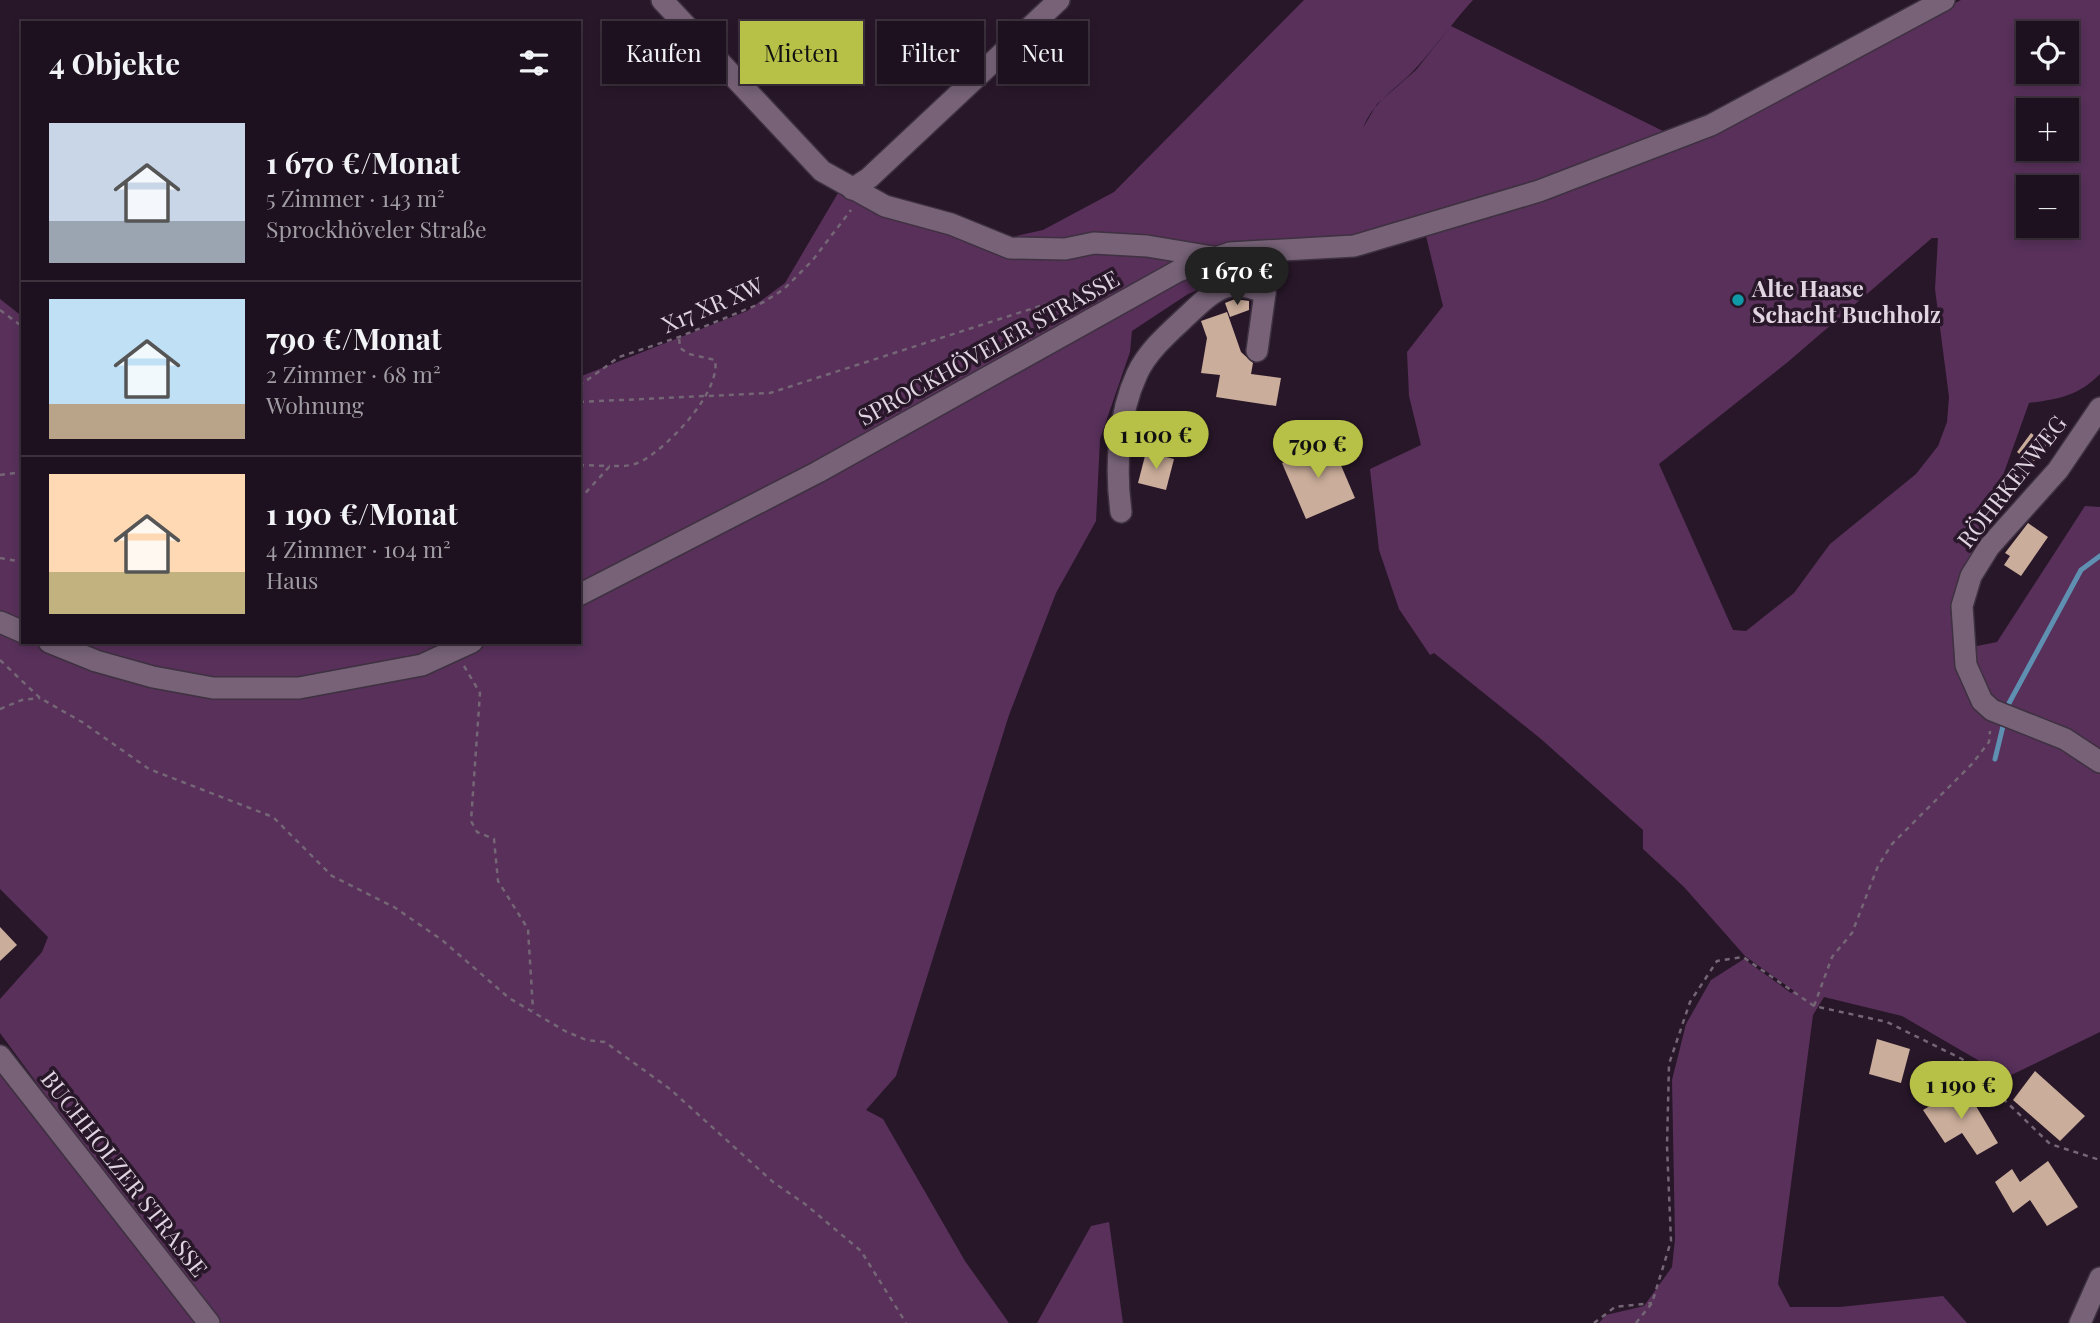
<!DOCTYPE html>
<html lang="de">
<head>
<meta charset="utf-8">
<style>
  :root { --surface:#1e111f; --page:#261a28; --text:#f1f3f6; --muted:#a19da4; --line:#3c313d; --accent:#b8c147 }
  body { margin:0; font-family:"Playfair Display",serif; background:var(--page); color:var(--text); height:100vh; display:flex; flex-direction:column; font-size:26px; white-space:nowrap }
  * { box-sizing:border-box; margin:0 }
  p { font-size:23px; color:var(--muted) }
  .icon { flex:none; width:38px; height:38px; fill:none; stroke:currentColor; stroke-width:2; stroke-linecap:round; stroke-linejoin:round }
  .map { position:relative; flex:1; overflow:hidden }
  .sheet { position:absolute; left:21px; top:21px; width:560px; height:623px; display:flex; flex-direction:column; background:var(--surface); border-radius:0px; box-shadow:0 4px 10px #0003,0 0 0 2px var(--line) }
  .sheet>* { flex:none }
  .guide { position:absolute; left:602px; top:21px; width:665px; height:63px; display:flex; gap:14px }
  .controls { position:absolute; left:2016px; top:21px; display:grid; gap:14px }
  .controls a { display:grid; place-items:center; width:63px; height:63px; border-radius:0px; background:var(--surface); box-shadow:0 4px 10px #0003,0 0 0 2px var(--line); font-size:35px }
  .price { position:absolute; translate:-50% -60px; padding:0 16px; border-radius:24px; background:var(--accent); color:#111; font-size:23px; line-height:46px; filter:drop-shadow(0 2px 4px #0008) }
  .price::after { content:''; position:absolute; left:50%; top:42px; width:21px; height:16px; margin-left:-10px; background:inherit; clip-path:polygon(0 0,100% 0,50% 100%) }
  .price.selected { background:#222; color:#fff }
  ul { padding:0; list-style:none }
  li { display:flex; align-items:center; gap:21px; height:175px; padding:0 28px }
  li+li { border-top:2px solid var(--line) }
  li span { display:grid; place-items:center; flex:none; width:196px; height:140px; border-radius:0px; color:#555 }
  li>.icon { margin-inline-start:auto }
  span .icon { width:84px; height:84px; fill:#fffc; stroke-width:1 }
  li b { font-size:30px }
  h2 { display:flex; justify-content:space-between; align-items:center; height:84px; padding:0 28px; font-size:30px }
  .pill { padding:0 24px; border-radius:0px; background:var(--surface); box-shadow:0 4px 10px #0003,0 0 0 2px var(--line); font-size:24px; line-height:63px }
  .pill.selected { background:var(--accent); color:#111 }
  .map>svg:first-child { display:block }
  .green { fill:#58305a; fill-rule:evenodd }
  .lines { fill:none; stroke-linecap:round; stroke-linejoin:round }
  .stream { stroke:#5f90b2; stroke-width:5 }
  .building { fill:#caad9a }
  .minor-casing { stroke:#3e3140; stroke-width:24 }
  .path { stroke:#756676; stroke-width:2.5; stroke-dasharray:5 5; stroke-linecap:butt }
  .minor { stroke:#776278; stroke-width:21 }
  .culture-dot { fill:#0f9aa8; stroke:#281729; stroke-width:2.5 }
  .labels { text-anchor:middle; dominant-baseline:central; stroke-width:7; stroke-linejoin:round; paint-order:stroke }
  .poi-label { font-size:23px; font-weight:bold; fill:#e1d5e2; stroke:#281729; text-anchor:start }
  .street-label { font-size:23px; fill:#e1d5e2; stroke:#281729 }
</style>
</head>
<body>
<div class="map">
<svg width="2100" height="1323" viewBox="0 0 2100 1323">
  <rect width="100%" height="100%" fill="#281729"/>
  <g class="green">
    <path d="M1304,0H1473C1453,22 1436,46 1416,68C1397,89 1374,100 1363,128L1377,104L1416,70L1451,26L1669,134C1524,191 1374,231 1222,267L1218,281L1188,294L1132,331L1130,352L1100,439L1096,521L1056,593L1009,715L896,1076L866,1110L883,1119L965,1261L1009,1323H219L120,1196L0,1033V999L42,952L48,937L0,889V299L23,317V642H579V377L747,311L785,283L838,193L872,207L990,242L1043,230L1114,192Z"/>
    <path d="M1961,0H2100V374C2078,396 2059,399 2029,403L1983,531L1973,514L1987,545L1968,573L1973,692L2100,765V1032L2007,1077L1902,1016L1824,997L1813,1015L1778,1284L1790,1307H1840L1943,1296L1967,1323H1599L1606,1315L1644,1306L1672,1267L1675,1239L1672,1080L1686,1024L1711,980L1744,959L1791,993L1794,991L1745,956L1684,887L1643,849V830L1541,739L1434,653L1430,655L1399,609L1379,550L1370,469L1421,445L1409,396L1407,352L1443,306L1426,236L1492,217L1630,168ZM2028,33H2067V72H2028ZM2028,110H2067V149H2028ZM2028,187H2067V226H2028ZM1932,238H1938L1935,289L1949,397L1947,422L1938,446L1916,474L1830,544L1794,593L1746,631L1733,630L1659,464L1789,361Z"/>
    <path d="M2085,506L2100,507V756L1990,700L1967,648L1997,642Z"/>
    <path d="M0,1070L199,1323H0Z"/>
    <path d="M1109,1222L1123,1323H1037L1091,1226Z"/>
  </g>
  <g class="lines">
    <g class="stream">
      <path d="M2007,707L2081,570L2100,556"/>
      <path d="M1995,759L2004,722"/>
    </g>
  </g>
  <g class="building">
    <path d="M1235,299L1249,301V310L1230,317L1225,303Z"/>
    <path d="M1227,312L1241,352L1253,363L1251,374L1281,378L1276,406L1216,397L1220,375L1201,373L1207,338L1201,321Z"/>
    <path d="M2031,433L2047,445L2032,464L2017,452Z"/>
    <path d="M1331,442L1355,498L1306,519L1282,463Z"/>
    <path d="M1146,452L1174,459L1166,490L1138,483Z"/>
    <path d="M2028,523L2048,537L2021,576L2004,565L2010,556L2005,553Z"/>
    <path d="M0,927L17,945L0,961Z"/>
    <path d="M1877,1039L1910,1049L1901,1083L1869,1074Z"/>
    <path d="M2035,1071L2085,1116L2060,1141L2013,1100Z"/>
    <path d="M1964,1086L1998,1143L1977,1155L1962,1133L1945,1143L1923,1110Z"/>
    <path d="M2048,1161L2078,1207L2047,1226L2030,1200L2013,1213L1995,1182L2012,1169L2020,1182Z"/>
  </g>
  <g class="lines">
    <g class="minor-casing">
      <g id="minor">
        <path d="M662,0L822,171L885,206L951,224L1010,248L1065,249L1094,243L1147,246L1213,257L1226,264L1247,269L1260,278L1265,293L1257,351"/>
        <path d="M852,189L869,178L1059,0"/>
        <path d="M2100,408L2058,470L1989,547L1971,576L1962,606L1966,665L1982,701L1992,710L2065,739L2100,762"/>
        <path d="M1121,512C1115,468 1118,415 1137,374C1148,350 1171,331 1190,313C1217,288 1229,277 1265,293"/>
        <path d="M579,595L818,472L1178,271L1230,253L1354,246L1539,191L1711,125L1944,0"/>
        <path d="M0,622L23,632"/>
        <path d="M49,642L96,661L153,677L213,688H299L422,665L472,642"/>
        <path d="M0,1056L209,1323"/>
        <path d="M2080,1323L2100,1278"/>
      </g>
    </g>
    <g class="path">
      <path d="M0,310L23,327"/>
      <path d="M579,386L619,357L679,337L764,302L784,289L812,261L851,210"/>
      <path d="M579,402L770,393L1093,289L1103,291"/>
      <path d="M579,465L610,466"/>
      <path d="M0,475L23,472"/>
      <path d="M579,500L610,466C621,466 631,467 642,461C669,446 721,392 715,360L689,354L680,348L679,337"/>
      <path d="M0,558L23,562"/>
      <path d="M0,660L40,698L82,722L149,769L273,817L332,876L394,907L442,940L509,998L565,1031L586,1040L605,1042L670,1089L773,1182L805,1204L861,1251L906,1323"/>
      <path d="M464,666L480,693L471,821L477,832L494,839L498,881L528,929L533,1010"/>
      <path d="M0,709L22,700L40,698"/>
      <path d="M1814,1006L1832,957L1852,933L1878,866L1892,844L1972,764L1989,742L1990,731"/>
      <path d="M1594,1323L1615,1307L1652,1303"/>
      <path d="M1636,1323L1652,1303L1671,1241L1667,1146L1669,1064L1690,1002L1717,961L1743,957L1814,1006L1887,1022L1962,1059L2050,1144L2100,1160"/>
    </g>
    <use href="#minor" class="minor"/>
  </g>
  <circle class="culture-dot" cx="1738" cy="300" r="7"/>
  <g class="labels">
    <g class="poi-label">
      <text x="1752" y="287">Alte Haase<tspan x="1752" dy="26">Schacht Buchholz</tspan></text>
    </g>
    <g class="street-label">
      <text transform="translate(712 304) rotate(-23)">X17 XR XW</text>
      <text transform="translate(988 347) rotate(-29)">SPROCKHÖVELER STRASSE</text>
      <text transform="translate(2011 481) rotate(-52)">RÖHRKENWEG</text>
      <text transform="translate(125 1173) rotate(52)">BUCHHOLZER STRASSE</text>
    </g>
  </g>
</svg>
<div class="controls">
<a><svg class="icon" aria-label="locate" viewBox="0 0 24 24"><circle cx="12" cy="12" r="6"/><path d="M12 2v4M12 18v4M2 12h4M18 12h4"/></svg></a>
<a>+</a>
<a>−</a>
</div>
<b class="price selected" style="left:1237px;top:307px">1 670 €</b>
<b class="price" style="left:1156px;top:471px">1 100 €</b>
<b class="price" style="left:1318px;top:480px">790 €</b>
<b class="price" style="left:1961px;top:1121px">1 190 €</b>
<div class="guide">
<a class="pill">Kaufen</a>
<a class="pill selected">Mieten</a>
<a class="pill">Filter</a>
<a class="pill">Neu</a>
</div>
<section class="sheet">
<h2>4 Objekte<svg class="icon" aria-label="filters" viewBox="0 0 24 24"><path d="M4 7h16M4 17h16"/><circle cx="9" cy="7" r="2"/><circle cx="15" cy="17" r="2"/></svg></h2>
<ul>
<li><span style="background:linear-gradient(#c9d6e8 70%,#9aa5b1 0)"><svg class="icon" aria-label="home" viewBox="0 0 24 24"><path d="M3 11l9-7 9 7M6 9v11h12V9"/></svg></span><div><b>1 670 €/Monat</b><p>5 Zimmer · 143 m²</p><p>Sprockhöveler Straße</p></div></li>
<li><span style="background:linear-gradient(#bfe0f5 75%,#b9a48a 0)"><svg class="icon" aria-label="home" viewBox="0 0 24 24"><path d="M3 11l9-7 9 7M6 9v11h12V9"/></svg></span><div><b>790 €/Monat</b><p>2 Zimmer · 68 m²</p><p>Wohnung</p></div></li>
<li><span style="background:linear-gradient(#ffd9b3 70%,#c2b280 0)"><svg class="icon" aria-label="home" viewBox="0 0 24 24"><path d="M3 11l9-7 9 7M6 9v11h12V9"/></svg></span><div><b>1 190 €/Monat</b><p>4 Zimmer · 104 m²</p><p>Haus</p></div></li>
</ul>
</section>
</div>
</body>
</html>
